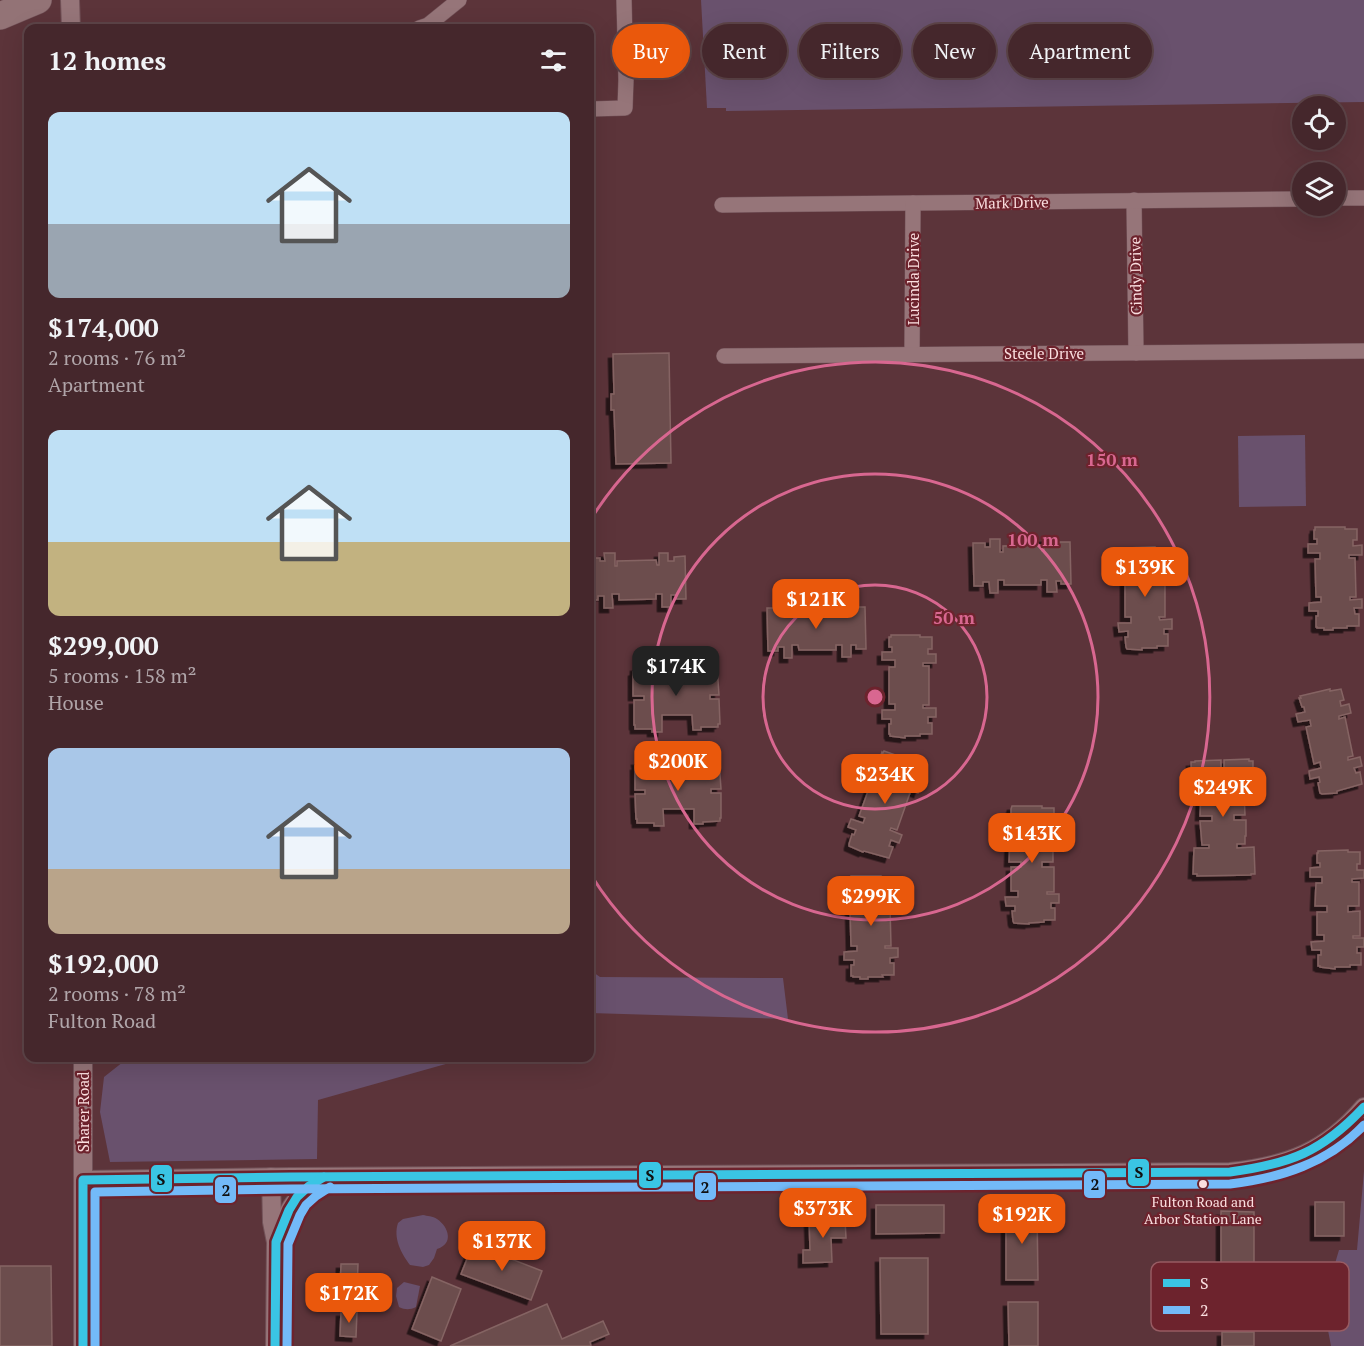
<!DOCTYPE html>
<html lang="en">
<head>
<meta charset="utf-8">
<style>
  :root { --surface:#45272c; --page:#4f3338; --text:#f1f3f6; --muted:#b0a5a9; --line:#5d4448; --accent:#ea580c }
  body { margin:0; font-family:"PT Serif",serif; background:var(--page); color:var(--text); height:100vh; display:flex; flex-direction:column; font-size:22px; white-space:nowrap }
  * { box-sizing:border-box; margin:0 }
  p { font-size:20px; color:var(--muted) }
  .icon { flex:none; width:33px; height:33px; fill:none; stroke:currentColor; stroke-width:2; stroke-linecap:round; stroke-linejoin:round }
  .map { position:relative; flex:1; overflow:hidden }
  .panel { position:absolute; left:24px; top:24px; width:570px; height:1038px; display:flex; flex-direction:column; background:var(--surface); border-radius:12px; box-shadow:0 6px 24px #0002,0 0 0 2px var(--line) }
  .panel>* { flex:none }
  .hud { position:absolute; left:612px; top:24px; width:570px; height:54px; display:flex; gap:12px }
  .controls { position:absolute; left:1292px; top:96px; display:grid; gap:12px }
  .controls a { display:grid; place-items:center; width:54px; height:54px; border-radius:50%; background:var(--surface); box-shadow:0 6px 24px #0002,0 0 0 2px var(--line); font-size:30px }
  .price { position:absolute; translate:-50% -51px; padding:0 14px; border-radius:12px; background:var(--accent); color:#fff; font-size:20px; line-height:39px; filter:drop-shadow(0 2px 3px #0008) }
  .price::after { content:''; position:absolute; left:50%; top:36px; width:18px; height:14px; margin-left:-9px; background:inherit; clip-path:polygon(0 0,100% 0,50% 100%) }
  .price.current { background:#222; color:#fff }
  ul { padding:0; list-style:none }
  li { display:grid; align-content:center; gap:12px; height:318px; padding:0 24px }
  li span { display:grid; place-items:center; height:186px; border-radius:12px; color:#555 }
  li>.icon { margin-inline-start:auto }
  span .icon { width:108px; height:108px; fill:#fffc; stroke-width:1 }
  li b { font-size:26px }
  h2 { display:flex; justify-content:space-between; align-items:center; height:72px; padding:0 24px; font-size:26px }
  .pill { padding:0 21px; border-radius:27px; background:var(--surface); box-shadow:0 6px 24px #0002,0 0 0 2px var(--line); font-size:21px; line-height:54px }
  .pill.current { background:var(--accent); color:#fff }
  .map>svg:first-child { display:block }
  .green { fill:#69516d }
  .building { fill:#6c4e4d; stroke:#856463; stroke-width:1.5; filter:url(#shadow) }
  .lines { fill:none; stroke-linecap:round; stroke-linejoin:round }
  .minor-casing { stroke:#725258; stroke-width:16 }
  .tertiary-casing { stroke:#725258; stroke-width:20 }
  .motorway-casing { stroke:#725258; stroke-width:28 }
  .minor { stroke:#967579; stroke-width:15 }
  .tertiary { stroke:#967579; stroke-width:18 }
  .motorway { stroke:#937376; stroke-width:27 }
  .bus-1-casing { stroke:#6d232d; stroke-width:14 }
  .bus-2-casing { stroke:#6d232d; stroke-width:14 }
  .bus-1 { stroke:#3ac5e4; stroke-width:9 }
  .bus-2 { stroke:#73baf8; stroke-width:9 }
  .ring { fill:none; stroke:#d86790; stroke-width:3 }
  .bus-dot { fill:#fadedf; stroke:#6d232d; stroke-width:2 }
  .labels { text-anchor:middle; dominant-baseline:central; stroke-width:4.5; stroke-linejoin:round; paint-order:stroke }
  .bus-label { font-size:14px; fill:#fadedf; stroke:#6d232d }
  .street-label { font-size:15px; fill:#fadedf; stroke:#6d232d }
  .key { fill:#6d232d; stroke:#975b62; stroke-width:1.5 }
  .key-label { font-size:16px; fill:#fadedf }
  .centre { fill:#d86790; stroke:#6d232d; stroke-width:3 }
  .ring-label { font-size:18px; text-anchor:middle; font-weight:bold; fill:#d86790; stroke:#6d232d; stroke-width:4.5; stroke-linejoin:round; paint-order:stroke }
  .line-badge { stroke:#6d232d; stroke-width:2 }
  .pale-badge-label { font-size:16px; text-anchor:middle; font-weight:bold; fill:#111 }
</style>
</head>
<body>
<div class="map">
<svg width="1364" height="1346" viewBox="0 0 1364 1346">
  <defs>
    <filter id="shadow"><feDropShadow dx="-4.5" dy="4.5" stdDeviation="0" flood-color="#0009"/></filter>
  </defs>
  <rect width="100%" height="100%" fill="#5c343a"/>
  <g class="green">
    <path d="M701,0H1364V102L726,111V108H707Z"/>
    <path d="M1305,435L1306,506L1239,507L1238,436Z"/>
    <path d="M590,970L600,977L783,978L788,1019L590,1013Z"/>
    <path d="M128,1058H467L318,1100L317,1159L110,1162L100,1112L104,1077Z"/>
    <path d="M1364,1171V1346H1331L1323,1304L1339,1250H1357Z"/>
    <path d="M423,1215C427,1216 433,1216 437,1219C449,1227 454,1244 437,1249L434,1258L429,1265L423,1267L410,1265C401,1253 393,1238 398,1223L403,1219Z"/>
    <path d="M404,1282L420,1286L416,1307C410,1310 405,1310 399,1307L396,1296L397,1288Z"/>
  </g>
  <g class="building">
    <path d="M669,353L671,463L616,464L614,410H611V394H614L613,354Z"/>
    <path d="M1315,527H1345V529H1357V540H1353V546L1362,545V555H1349V558H1355L1356,597H1350V600L1362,599V608H1354L1355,614H1359V626H1347V628H1333V630H1324V628H1317V627H1316V616H1318V611H1309V603L1321,602V597H1316L1315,559H1320V553H1308V544H1317V539H1314V530H1315Z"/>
    <path d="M1044,538H1053L1054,546H1059V542H1070L1071,584H1061V581H1056L1057,592H1047V580H1041V585H1004V580H998V593H990L989,582H983V586H974L973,543H985V547H990V539H1000V552H1003V546L1042,545V551H1044Z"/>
    <path d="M1155,547V549H1167V560H1163V566H1171V575H1159V578H1165V617H1159L1160,620L1172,619V629H1164V634H1168V646H1157V648H1142V650L1127,649L1126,647L1125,637H1128V631L1119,632L1118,623H1131V617H1125V579H1130V573H1117V564H1127V560H1124V550H1125V548Z"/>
    <path d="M604,553H615V566H617V561L656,560L657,565H659V553H668V561H674V557L685,556L686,599H676V595H671V607H662V594H656V599L619,600V594H612L613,608H604V596H598V600H590V558H600V561H605Z"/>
    <path d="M838,603H848V611H853V607H865L866,649H856V645H851V657H842V645H836V650H799L798,645H792V658H784V647H778V651H768L767,608H780V612L784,611V604H794L795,617H797V611L836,610V616H839Z"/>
    <path d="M891,635H920V637H932V649H928V654H936V663H923V666H929V705H923V708H936V717H928V723H932V734H920V736H905V738L890,736V734H889V724H891V719H882V710H895V704H889V667H895V660H882V652H892V647H889V637H891Z"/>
    <path d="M691,663H701V666H717L719,695H710V699H719L720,724H718V727H701V730H693L692,715H662V732H652V729H635V725H634V700H644V696H633V672L635,671V667H652V664H660L661,680H691Z"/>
    <path d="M1330,689V691L1341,689L1344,700L1340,701L1341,706L1349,704L1351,713L1339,716V719L1345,717L1353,756L1348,757V760L1360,757L1362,766L1354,768L1356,773L1360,772L1362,784L1337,791V793L1322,794L1320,793L1318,783L1320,782L1319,777L1310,779L1309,771L1321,768L1320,762L1314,764L1306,727L1311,726L1310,720L1298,722L1296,714L1305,712L1304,707H1302L1299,698H1301L1300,696Z"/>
    <path d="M884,751L912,761L911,763L923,767L918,777L915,776L913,781L921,784L918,793L906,788L905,791L910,793L897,830L891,828L890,830L902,835L899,843L891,840L889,846L893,847L889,858L864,851L863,852L849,846V844L852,834L854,835L856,830L848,827L851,819L863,823L865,818L859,816L872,780L877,782L879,776L868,772L871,764L880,767L881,762L879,761L882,752L883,753Z"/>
    <path d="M693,757H702L703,760H719L721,789H711V793H721V818H720V821L703,822V824H694V809H663L664,826H654V823H637V819H636L635,794H645V790H635V766H637L636,761H653V758H662V775L693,774Z"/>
    <path d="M1249,759V761H1253V788H1237V791H1244L1245,815H1234V820H1246V836H1245V844H1237V848L1254,847L1255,874H1251V875L1197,876V874H1193L1194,848H1209V845H1202L1200,821H1212V816H1200L1201,792H1209V788L1192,789L1191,762H1195V761L1221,760V770H1224V760Z"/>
    <path d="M1012,806H1042V808H1054V820H1051V825H1058L1059,834H1046V838H1053V862H1042V867H1054V892H1047V894H1059V903H1051V908H1055V920H1044V922L1029,923V924L1014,923L1013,921L1012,911H1015V906H1006L1005,897H1018V891H1011V867H1021V862H1009L1010,838H1016V833H1004V823H1014V819H1011V809Z"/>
    <path d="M1348,850V852H1360V864H1357V870H1364V878L1352,879V882H1359V906H1348V912L1360,911V936H1353V938H1364V947H1357V953H1361V965H1350V967H1335V969L1320,967V966H1318V955H1321V950H1312L1311,942L1324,941V935H1317V912H1327V906H1315L1316,883H1322V877H1310V868L1320,867V863H1317V853H1318V851Z"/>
    <path d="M851,876H881V878H892L893,889H889V894H897V903L884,904V907L890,906L891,946H885V948H898V957L890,958V963H894V975H882L883,977H868V979H860V977H853V976H851V965H854V960H844V952L857,951V946H851L850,908H856V902H843V893H852V888H849V879H851Z"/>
    <rect x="1315" y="1202" width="29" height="34"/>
    <path d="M876,1205H944V1233L876,1234Z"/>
    <path d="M1037,1209L1038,1280H1006V1210Z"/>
    <path d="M1221,1211L1254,1212V1323H1221Z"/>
    <path d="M809,1217H828V1219H845L846,1238H831L832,1262L803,1263V1250H810Z"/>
    <path d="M473,1244L542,1271L531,1300L461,1274Z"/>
    <path d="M880,1258H928V1334H881Z"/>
    <path d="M341,1264H358L357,1290H340Z"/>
    <path d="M0,1266H51L52,1346H0Z"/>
    <path d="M432,1277L461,1289L441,1341L412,1329Z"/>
    <path d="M1008,1302H1038V1346H1009Z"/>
    <path d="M547,1304L562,1339L603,1321L609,1334L590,1342L591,1346H450Z"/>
    <path d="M341,1312H357L356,1337L340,1336Z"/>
    <rect x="1222" y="1332" width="32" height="14"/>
  </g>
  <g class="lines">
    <g class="minor-casing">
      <g id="minor">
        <path d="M419,28L428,25L459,0"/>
        <path d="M590,109L625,108L626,80L624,0"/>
        <path d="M1335,198H1364"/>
        <path d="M1134,200L1136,353"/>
        <path d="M722,205L1302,199"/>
        <path d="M912,354L913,203"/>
        <path d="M724,356L1364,351"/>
      </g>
    </g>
    <g class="tertiary-casing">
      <g id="tertiary">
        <path d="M70,0L71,28"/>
        <path d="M83,1058V1346"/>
        <path d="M271,1177L272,1222L276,1242L275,1346"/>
        <path d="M83,1180L291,1177L1230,1172C1287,1166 1326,1152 1364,1107"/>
        <path d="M276,1241C288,1209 295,1195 324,1177"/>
      </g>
    </g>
    <g class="motorway-casing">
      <path id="motorway" d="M0,16L38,0"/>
    </g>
    <use href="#minor" class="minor"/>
    <use href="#tertiary" class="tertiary"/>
    <use href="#motorway" class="motorway"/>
    <g class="bus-1-casing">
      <g id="bus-1">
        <path d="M83,1346V1180L291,1177L1230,1172C1290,1164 1322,1152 1364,1107"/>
        <path d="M275,1346L276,1242L289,1210L297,1197L309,1186L324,1177"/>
      </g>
    </g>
    <g class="bus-2-casing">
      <g id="bus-2">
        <path d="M95,1346V1192L291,1189L1230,1184C1281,1178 1328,1163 1364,1125"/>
        <path d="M287,1346L288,1244L300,1215L306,1205L316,1196L330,1187"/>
      </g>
    </g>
    <use href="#bus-1" class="bus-1"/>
    <use href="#bus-2" class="bus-2"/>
  </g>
  <g class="ring">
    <circle cx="875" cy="697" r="112"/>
    <circle cx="875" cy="697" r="223"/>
    <path d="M591 519A335 335 0 1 1 591 875"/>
  </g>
  <circle class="bus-dot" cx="1203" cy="1184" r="5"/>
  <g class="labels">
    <g class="bus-label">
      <text x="1203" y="1201">Fulton Road and<tspan x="1203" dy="17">Arbor Station Lane</tspan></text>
    </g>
    <g class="street-label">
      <text transform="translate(1012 202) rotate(-1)">Mark Drive</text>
      <text transform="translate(1135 276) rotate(-91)">Cindy Drive</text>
      <text transform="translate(913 279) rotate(-90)">Lucinda Drive</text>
      <text x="1044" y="353">Steele Drive</text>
      <text transform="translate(83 1112) rotate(-90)">Sharer Road</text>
    </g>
  </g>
  <rect x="1151" y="1262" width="198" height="69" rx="9" class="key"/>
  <rect x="1163" y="1279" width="27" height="8" fill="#3ac5e4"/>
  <rect x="1163" y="1306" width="27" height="8" fill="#73baf8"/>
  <g class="key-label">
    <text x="1200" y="1289">S</text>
    <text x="1200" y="1316">2</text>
  </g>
  <circle cx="875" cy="697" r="9" class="centre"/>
  <g class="ring-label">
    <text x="1112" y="466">150 m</text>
    <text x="1033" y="546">100 m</text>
    <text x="954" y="624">50 m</text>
  </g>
  <g class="line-badge">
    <rect x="1127" y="1158" width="23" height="29" rx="6" fill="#3ac5e4"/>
    <rect x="638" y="1161" width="24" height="28" rx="6" fill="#3ac5e4"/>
    <rect x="150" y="1164" width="23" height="29" rx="6" fill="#3ac5e4"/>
    <rect x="1083" y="1170" width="23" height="29" rx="6" fill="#73baf8"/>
    <rect x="694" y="1172" width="23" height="29" rx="6" fill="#73baf8"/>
    <rect x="214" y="1176" width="23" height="28" rx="6" fill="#73baf8"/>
  </g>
  <g class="pale-badge-label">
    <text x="1139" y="1178">S</text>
    <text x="650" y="1181">S</text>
    <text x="161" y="1185">S</text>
    <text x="1095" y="1190">2</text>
    <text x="705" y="1193">2</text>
    <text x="226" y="1196">2</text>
  </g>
</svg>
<div class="controls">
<a><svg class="icon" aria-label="locate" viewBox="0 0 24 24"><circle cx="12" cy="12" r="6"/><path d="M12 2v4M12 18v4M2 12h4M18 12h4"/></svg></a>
<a><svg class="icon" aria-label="layers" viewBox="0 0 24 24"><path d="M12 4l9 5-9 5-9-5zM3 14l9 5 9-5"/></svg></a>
</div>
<b class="price" style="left:1145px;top:598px">$139K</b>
<b class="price" style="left:816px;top:630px">$121K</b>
<b class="price current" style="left:676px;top:697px">$174K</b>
<b class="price" style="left:678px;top:792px">$200K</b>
<b class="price" style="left:885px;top:805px">$234K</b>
<b class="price" style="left:1223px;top:818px">$249K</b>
<b class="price" style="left:1032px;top:864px">$143K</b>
<b class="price" style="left:871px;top:927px">$299K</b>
<b class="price" style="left:823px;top:1239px">$373K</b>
<b class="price" style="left:1022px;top:1245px">$192K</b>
<b class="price" style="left:502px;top:1272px">$137K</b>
<b class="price" style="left:349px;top:1324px">$172K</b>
<div class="hud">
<a class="pill current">Buy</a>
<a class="pill">Rent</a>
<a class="pill">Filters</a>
<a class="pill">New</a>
<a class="pill">Apartment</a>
</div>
<section class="panel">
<h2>12 homes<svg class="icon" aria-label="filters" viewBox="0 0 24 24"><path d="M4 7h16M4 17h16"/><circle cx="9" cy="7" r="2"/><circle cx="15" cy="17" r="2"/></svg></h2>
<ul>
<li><span style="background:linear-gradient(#bfe0f5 60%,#9aa5b1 0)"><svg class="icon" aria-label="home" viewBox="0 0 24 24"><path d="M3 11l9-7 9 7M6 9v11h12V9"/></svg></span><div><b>$174,000</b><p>2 rooms · 76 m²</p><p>Apartment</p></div></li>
<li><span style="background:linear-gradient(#bfe0f5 60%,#c2b280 0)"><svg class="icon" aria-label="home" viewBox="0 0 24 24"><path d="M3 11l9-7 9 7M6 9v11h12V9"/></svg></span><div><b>$299,000</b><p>5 rooms · 158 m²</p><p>House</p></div></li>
<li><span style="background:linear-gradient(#a9c7e8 65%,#b9a48a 0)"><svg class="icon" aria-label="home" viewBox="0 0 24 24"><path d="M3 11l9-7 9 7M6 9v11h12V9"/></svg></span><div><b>$192,000</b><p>2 rooms · 78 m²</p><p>Fulton Road</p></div></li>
</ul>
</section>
</div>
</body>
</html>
